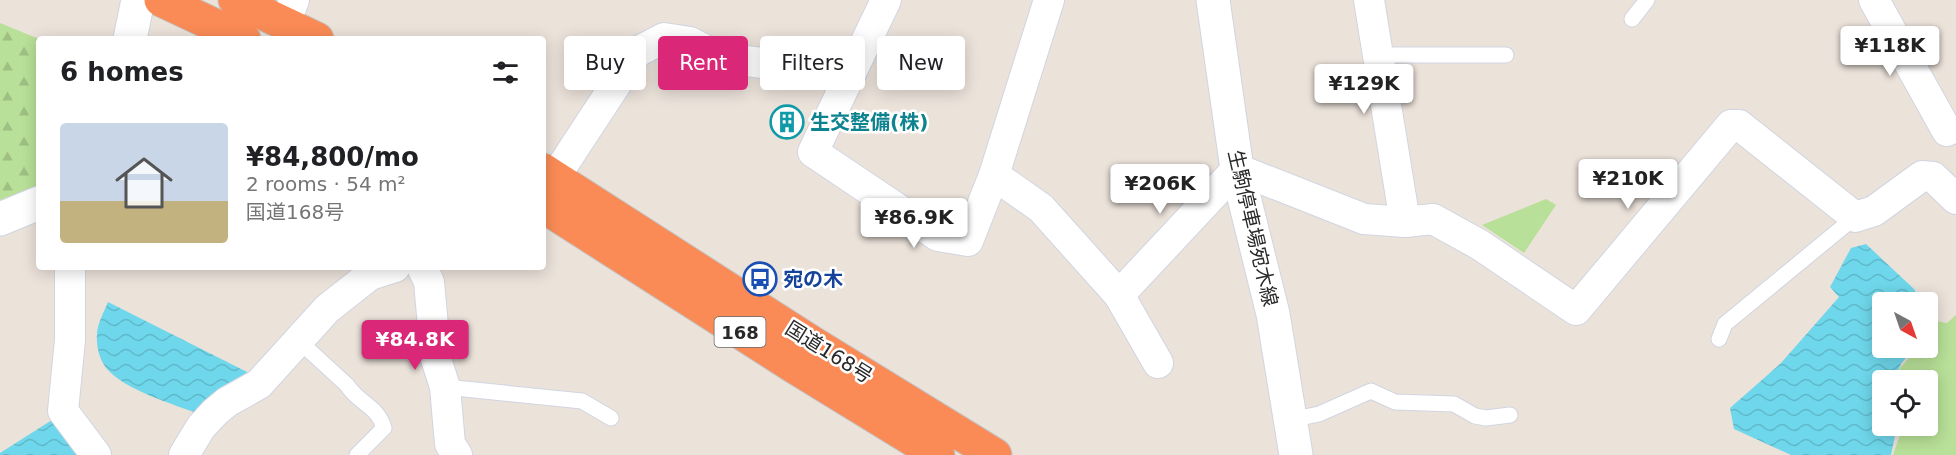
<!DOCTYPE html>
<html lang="en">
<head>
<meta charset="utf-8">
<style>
  :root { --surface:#fff; --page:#f6f6f6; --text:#202124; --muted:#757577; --accent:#db2777 }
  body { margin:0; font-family:"DejaVu Sans","Noto Sans JP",sans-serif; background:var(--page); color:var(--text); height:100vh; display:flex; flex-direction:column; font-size:22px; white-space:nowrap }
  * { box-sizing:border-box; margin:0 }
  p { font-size:20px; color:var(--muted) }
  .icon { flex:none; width:33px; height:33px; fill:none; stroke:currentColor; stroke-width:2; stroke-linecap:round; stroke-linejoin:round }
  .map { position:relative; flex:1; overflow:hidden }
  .panel { position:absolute; left:36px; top:36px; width:510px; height:234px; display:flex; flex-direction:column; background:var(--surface); border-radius:6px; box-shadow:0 3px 15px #0003 }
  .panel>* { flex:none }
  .banner { position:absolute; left:564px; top:36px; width:570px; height:54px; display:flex; gap:12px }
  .needle { width:39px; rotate:140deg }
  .controls { position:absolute; left:1872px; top:292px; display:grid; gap:12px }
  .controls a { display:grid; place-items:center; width:66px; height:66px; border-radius:6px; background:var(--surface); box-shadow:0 3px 15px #0003; font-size:30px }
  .price { position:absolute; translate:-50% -51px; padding:0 14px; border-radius:6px; background:#fff; color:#222; font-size:20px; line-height:39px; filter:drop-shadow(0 2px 3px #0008) }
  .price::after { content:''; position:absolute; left:50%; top:36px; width:18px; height:14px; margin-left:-9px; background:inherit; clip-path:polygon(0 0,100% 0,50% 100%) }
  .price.active { background:var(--accent); color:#fff }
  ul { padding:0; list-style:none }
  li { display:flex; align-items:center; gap:18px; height:150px; padding:0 24px }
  li span { display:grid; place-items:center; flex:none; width:168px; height:120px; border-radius:6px; color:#555 }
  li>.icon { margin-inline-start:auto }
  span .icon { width:72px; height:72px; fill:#fffc; stroke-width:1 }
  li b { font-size:26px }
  h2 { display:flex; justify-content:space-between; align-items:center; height:72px; padding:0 24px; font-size:26px }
  .tag { padding:0 21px; border-radius:6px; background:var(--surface); box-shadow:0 3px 15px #0003; font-size:21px; line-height:54px }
  .tag.active { background:var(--accent); color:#fff }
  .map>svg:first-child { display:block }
  .grass { fill:#b8e098 }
  .forest { fill:url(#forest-firs) }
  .water { fill:url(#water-waves) }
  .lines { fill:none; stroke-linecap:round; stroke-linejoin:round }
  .lane-casing { stroke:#d0d5e1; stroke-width:17 }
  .street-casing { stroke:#d0d5e1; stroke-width:32 }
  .secondary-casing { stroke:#d0d5e1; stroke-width:35 }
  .highway-casing { stroke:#c3c3c3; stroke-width:35 }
  .lane { stroke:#fff; stroke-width:15 }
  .street { stroke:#fff; stroke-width:30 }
  .secondary { stroke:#fff; stroke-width:33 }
  .highway { stroke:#fa8b56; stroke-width:33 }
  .labels { text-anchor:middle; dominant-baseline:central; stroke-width:5; stroke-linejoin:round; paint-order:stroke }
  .shield { fill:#fff; stroke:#696969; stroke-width:1.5 }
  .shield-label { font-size:18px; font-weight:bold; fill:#292929 }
  .culture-label { font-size:20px; font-weight:bold; fill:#0d838f; stroke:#fff; text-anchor:start }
  .street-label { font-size:20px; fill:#292929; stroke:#fff }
  .transit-label { font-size:20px; font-weight:bold; fill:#164399; stroke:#fff; text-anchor:start }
</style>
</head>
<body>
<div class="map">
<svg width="1956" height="455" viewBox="0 0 1956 455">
  <defs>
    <pattern id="forest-firs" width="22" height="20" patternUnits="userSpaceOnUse" patternTransform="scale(1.5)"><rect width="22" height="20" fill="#b8e098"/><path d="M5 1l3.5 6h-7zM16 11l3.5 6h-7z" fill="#9ec083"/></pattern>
    <pattern id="water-waves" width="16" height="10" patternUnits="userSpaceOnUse" patternTransform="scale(1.5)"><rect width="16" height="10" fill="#6fd7eb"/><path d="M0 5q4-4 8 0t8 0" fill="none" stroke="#60b9ca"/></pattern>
  </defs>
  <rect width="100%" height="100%" fill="#ebe2da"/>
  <g class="grass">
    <path d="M1546,199L1556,205L1524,253L1482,225Z"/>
    <path d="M1956,315V455H1893L1900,435L1901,426H1928V381H1896L1900,368L1918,348H1928V334L1936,321L1947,323Z"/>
  </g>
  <path class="forest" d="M0,23L39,39V191L0,204Z"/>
  <g class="water">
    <path d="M1866,244L1914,289L1922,303H1882V348H1914L1901,364L1893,381H1882V426H1897L1891,455H1791L1734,429L1730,408L1781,363L1839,297L1830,287L1851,248Z"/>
    <path d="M108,302L253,375L199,414C173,404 125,390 107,369C99,360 96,345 97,333C98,322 104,312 108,302Z"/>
    <path d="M52,420L77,455H0V453Z"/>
  </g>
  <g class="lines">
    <g class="lane-casing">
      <g id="lane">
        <path d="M1632,19L1647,0"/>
        <path d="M1380,55H1506"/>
        <path d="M1719,339L1725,324L1855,217"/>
        <path d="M299,341L347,385C358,403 378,406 384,428L357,455"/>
        <path d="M445,387L582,401L611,418"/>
        <path d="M1290,420L1319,414L1371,391L1395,402L1454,404L1475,416L1486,418L1510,415"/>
      </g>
    </g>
    <g class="street-casing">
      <g id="street">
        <path d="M886,0L813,152L938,236L968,241L994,175L1041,208L1119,295L1158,363"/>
        <path d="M1369,0L1405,222"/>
        <path d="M1874,0L1947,131"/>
        <path d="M285,23L294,0"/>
        <path d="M994,175L1049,0"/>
        <path d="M544,199L555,177L637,52L664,38L690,42L720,58L788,66L859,56"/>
        <path d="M70,267V340L63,411L96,455"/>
        <path d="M422,267L429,282L436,359L445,387L450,444L457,455"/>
        <path d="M1119,295L1237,169L1364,219L1405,222L1433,219L1480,245L1576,310L1731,125H1739L1855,217L1874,211L1922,176L1933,177L1956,199"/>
        <path d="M184,455L201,427L215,412L227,402L259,384L327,309L370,275L395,267"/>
      </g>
    </g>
    <g class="secondary-casing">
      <g id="secondary">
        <path d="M1213,0L1237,169L1273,314L1296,455"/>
        <path d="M130,39L138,0"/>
        <path d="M0,219L39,203"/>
      </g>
    </g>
    <g class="highway-casing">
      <g id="highway">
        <path d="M161,0L244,39"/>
        <path d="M235,0L317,39"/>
        <path d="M543,170L811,342L995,455"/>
        <path d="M543,206L793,366L938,455"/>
      </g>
    </g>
    <use href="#lane" class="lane"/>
    <use href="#street" class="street"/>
    <use href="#secondary" class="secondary"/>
    <use href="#highway" class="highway"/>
  </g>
  <defs>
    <g id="building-ring" transform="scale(1.725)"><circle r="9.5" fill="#fff" stroke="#0f9aa8" stroke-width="1.5"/><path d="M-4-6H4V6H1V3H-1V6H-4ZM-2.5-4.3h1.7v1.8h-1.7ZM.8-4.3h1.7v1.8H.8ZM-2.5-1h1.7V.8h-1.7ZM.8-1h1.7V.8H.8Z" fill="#0f9aa8"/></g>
    <g id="bus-ring" transform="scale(1.725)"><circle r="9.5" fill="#fff" stroke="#1a4fb4" stroke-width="1.5"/><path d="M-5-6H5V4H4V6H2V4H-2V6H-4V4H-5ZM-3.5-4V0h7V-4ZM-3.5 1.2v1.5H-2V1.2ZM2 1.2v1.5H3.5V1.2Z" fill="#1a4fb4"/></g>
  </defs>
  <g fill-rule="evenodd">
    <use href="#building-ring" x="787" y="122"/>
    <use href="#bus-ring" x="760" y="279"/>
  </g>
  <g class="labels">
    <rect class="shield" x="714.5" y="317" width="51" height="30" rx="4.5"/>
    <g class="shield-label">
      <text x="740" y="332">168</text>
    </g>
    <g class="culture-label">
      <text x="810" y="122">生交整備(株)</text>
    </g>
    <g class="street-label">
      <text transform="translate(1253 228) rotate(77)">生駒停車場宛木線</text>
      <text transform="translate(829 352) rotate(32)">国道168号</text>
    </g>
    <g class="transit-label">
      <text x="783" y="279">宛の木</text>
    </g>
  </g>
</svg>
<div class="controls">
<a><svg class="needle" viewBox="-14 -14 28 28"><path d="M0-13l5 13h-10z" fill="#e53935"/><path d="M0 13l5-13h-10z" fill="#757577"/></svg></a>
<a><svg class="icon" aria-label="locate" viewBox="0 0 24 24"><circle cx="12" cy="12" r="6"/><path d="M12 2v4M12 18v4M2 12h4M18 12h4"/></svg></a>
</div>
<b class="price" style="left:1890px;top:77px">¥118K</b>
<b class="price" style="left:1364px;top:115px">¥129K</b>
<b class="price" style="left:1628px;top:210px">¥210K</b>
<b class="price" style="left:1160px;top:215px">¥206K</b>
<b class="price" style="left:914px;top:249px">¥86.9K</b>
<b class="price active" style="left:415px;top:371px">¥84.8K</b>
<div class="banner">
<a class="tag">Buy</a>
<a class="tag active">Rent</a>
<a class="tag">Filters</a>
<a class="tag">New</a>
</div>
<section class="panel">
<h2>6 homes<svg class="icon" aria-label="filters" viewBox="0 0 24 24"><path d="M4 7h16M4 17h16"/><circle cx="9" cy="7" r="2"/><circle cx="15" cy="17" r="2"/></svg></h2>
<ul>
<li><span style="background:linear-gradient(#c9d6e8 65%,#c2b280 0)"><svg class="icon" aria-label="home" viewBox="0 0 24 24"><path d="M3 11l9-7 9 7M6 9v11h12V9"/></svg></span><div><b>¥84,800/mo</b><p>2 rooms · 54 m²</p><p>国道168号</p></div></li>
</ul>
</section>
</div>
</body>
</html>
